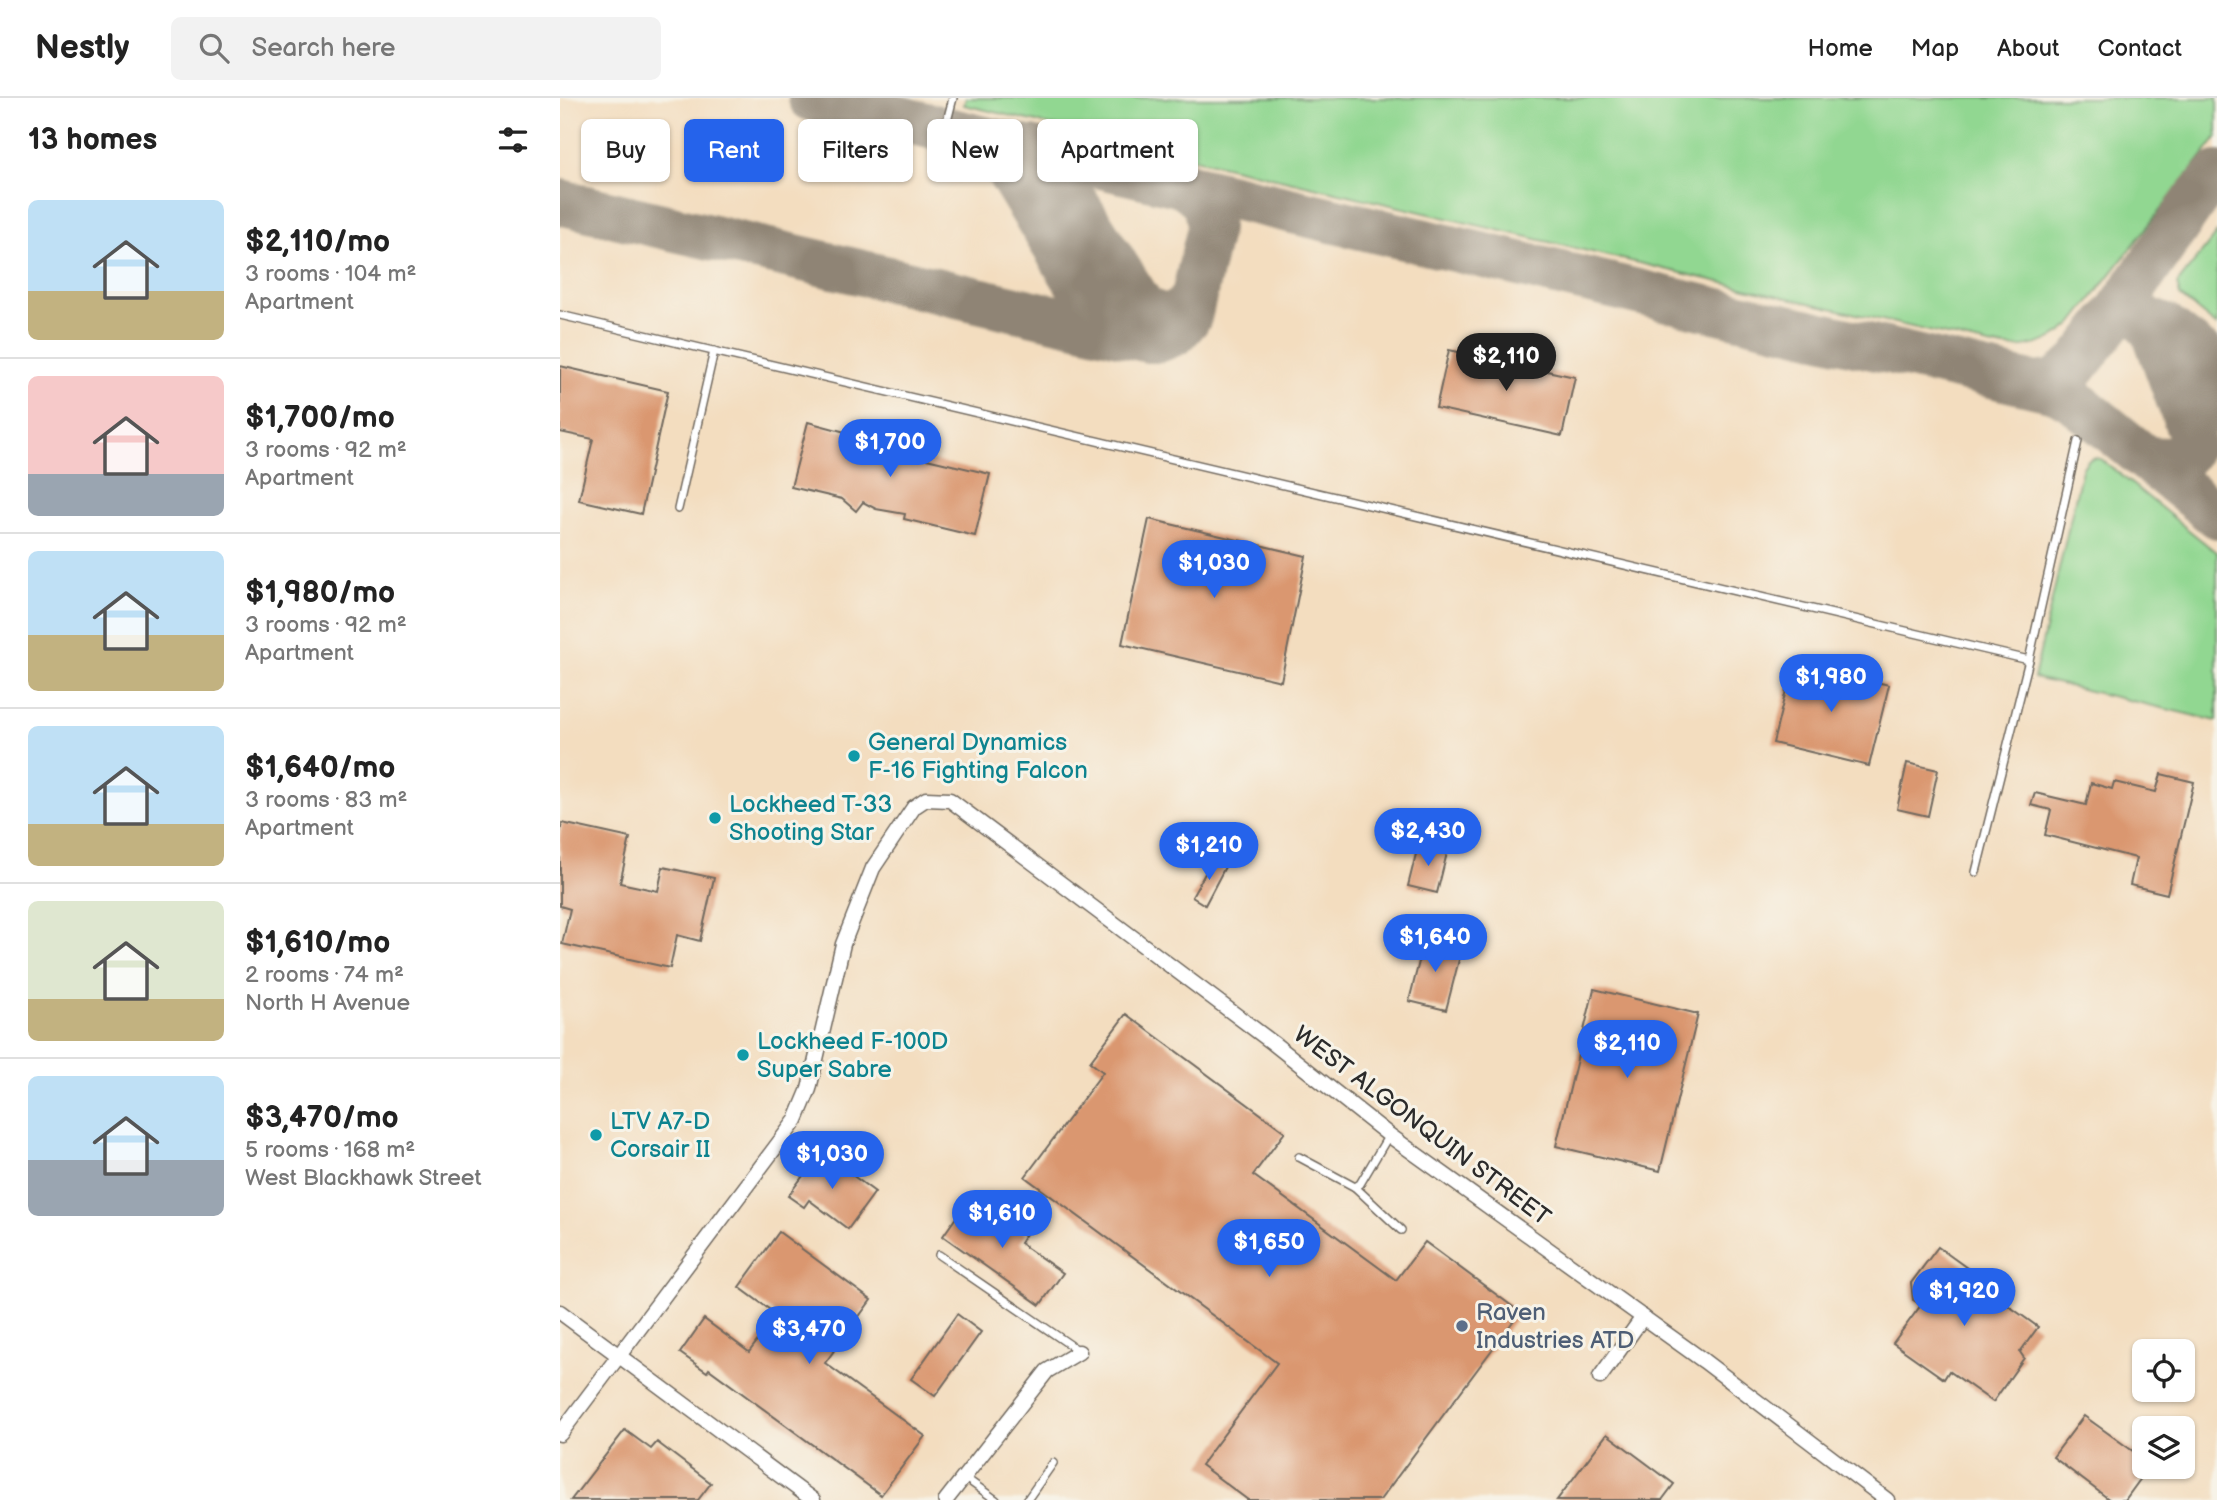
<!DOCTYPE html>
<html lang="en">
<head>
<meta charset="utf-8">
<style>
  :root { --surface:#fff; --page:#f2f2f2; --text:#222; --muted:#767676; --line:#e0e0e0; --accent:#2563eb }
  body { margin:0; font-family:"Balsamiq Sans",sans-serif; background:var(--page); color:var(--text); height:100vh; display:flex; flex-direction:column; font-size:26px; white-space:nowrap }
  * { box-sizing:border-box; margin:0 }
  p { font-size:23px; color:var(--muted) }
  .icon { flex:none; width:38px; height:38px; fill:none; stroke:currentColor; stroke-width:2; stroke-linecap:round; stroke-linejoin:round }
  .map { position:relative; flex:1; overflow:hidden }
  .side { display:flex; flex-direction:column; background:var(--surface); width:560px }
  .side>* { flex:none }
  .hud { position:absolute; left:21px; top:21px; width:665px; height:63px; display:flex; gap:14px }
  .tools { position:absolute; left:1572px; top:1241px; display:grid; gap:14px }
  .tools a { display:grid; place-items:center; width:63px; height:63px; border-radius:10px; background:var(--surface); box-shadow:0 2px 5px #0004; font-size:35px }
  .price { position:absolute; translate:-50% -60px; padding:0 16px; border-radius:24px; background:var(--accent); color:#fff; font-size:23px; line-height:46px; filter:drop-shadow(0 2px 4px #0008) }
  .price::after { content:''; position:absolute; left:50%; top:42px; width:21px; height:16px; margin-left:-10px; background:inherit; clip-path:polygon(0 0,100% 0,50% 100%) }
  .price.active { background:#222; color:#fff }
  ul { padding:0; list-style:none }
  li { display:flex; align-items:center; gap:21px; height:175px; padding:0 28px }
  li+li { border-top:2px solid var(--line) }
  li span { display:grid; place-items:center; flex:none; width:196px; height:140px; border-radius:10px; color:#555 }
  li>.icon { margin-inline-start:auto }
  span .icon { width:84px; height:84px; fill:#fffc; stroke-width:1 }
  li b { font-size:30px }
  h2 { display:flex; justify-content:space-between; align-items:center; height:84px; padding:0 28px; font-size:30px }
  .pill { padding:0 24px; border-radius:10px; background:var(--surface); box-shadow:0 2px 5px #0004; font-size:24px; line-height:63px }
  .pill.active { background:var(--accent); color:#fff }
  header { display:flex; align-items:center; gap:42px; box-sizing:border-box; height:98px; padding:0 35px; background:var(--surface); border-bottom:2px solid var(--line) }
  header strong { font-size:33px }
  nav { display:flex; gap:38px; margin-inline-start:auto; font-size:24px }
  .search { width:490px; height:63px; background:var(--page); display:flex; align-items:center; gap:18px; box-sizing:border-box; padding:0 24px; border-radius:10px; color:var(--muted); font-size:26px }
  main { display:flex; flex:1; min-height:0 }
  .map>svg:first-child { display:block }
  .green { fill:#91d791; stroke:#5e815e; stroke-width:2 }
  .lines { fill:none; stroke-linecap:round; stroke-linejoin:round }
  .taxiway { stroke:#8f8475; stroke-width:46 }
  .building { fill:#da9770 }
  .service-casing { stroke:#71695f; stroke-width:10 }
  .minor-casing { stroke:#71695f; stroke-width:17 }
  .service { stroke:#fff; stroke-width:7 }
  .minor { stroke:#fff; stroke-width:14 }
  .culture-dot { fill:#0f9aa8; stroke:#f7f3e8; stroke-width:2.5 }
  .service-dot { fill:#5c6f8a; stroke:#f7f3e8; stroke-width:2.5 }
  .labels { text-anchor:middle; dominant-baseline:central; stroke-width:6; stroke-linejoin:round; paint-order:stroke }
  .culture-label { font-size:24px; fill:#0d838f; stroke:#f7f3e8; text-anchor:start }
  .street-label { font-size:24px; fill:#2b2b2b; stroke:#f7f3e8 }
  .service-label { font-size:24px; fill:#4e5e75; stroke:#f7f3e8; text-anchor:start }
</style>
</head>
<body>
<header>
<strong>Nestly</strong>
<div class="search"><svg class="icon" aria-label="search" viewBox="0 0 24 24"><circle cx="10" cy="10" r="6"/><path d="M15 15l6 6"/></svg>Search here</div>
<nav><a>Home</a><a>Map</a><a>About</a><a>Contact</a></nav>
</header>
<main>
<section class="side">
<h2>13 homes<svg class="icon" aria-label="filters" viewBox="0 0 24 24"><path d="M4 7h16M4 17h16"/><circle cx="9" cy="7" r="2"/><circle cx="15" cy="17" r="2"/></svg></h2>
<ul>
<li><span style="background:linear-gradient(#bfe0f5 65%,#c2b280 0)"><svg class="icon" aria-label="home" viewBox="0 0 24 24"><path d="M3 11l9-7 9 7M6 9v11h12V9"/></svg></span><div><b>$2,110/mo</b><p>3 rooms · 104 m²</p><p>Apartment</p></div></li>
<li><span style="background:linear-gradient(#f6c9c9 70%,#9aa5b1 0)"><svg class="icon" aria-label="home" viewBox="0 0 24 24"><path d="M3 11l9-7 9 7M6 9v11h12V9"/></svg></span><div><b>$1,700/mo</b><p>3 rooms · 92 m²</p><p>Apartment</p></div></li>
<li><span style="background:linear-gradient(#bfe0f5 60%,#c2b280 0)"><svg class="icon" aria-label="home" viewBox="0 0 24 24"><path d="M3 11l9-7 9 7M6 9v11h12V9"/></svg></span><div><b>$1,980/mo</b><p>3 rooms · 92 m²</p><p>Apartment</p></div></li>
<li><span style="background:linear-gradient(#bfe0f5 70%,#c2b280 0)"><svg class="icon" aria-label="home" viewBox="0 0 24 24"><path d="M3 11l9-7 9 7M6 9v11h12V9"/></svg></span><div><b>$1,640/mo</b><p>3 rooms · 83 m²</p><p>Apartment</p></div></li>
<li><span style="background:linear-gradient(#dfe7d0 70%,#c2b280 0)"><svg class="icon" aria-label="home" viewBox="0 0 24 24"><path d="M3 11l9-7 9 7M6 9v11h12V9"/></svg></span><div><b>$1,610/mo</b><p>2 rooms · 74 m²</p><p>North H Avenue</p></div></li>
<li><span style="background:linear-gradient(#bfe0f5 60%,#9aa5b1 0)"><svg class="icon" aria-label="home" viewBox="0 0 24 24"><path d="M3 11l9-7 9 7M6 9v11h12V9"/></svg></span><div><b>$3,470/mo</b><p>5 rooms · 168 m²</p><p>West Blackhawk Street</p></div></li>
</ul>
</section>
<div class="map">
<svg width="1657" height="1402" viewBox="0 0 1657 1402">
  <rect width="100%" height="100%" fill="#f7f3e8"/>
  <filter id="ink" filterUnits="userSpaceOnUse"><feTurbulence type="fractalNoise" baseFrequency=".0143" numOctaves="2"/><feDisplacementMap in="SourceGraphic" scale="14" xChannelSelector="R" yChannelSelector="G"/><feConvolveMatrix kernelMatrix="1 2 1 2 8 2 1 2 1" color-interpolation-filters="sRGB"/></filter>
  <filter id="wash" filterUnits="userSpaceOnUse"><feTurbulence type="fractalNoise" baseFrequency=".00686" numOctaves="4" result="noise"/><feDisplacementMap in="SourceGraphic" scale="28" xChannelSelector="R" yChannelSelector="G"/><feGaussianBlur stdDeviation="1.57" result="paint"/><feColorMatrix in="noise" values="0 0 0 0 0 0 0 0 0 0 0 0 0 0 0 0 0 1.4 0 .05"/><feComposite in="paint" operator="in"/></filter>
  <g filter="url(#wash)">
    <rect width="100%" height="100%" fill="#f3ddbf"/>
    <g class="green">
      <path d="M406,0H1657V39L1512,226C1490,246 1462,254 1434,247L1433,248L404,7Z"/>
      <path d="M1657,135V228L1620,198L1617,186Z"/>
      <path d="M1533,360L1541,361L1657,455V623L1474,580L1522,371L1527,363Z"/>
    </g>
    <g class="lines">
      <g class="taxiway">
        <path d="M251,0L1487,290L1498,293L1512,301L1657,418"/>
        <path d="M413,38L436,53L538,219L547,229L559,235"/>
        <path d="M471,51L482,58L496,74L582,208C601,222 619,222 633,200"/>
        <path d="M0,104L589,242H598L615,235L629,219L650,130C649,109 642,99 625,88"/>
        <path d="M1579,219L1606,229L1657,268"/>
        <path d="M1585,221L1595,236L1632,339C1632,366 1604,362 1586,361"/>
        <path d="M1631,248L1643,271L1657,312"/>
        <path d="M1475,287L1495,284L1515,269L1552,222L1635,102L1657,76"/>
      </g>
    </g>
    <g id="blocks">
      <g class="building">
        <path d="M889,252L1015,279L1002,338L876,310Z"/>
        <path d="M0,268L108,293L81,416L19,402L33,341L0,334Z"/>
        <path d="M248,324L300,338V335L311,338L334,336L330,341L354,358L430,376L415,438L344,421L345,416L316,411L303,404L296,413L282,401L231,389Z"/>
        <path d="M589,421L746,458L721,583L562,546Z"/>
        <path d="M1233,564L1329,587L1309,668L1213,645Z"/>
        <path d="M1347,665L1378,672L1368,718L1337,711Z"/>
        <path d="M1601,676L1634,684L1607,796L1570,787L1576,760L1485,737L1491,712L1471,707L1475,695L1526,707L1531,685L1552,691L1554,684L1596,694Z"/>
        <path d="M2,725L70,740L60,785L98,793L103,769L154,780L140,843L117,837L110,870L2,846L10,811L0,808V735Z"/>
        <path d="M859,744L888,751L877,795L848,788Z"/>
        <path d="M653,761L666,767L645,807L632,799Z"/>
        <path d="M865,840L902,850L886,912L849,903Z"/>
        <path d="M1034,891L1138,916L1100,1073L996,1048Z"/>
        <path d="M566,916L725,1034L693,1077L836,1182L865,1144L960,1214L820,1402H688L641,1367L717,1265L465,1079L543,974L530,964Z"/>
        <path d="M261,1054L315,1094L288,1131L249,1102L244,1109L228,1098Z"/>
        <path d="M411,1098L466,1136L460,1145L503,1175L480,1207L383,1138Z"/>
        <path d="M219,1134L311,1202L265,1265L365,1338L321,1397L149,1271L147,1274L120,1255L144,1221L189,1254L217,1217L179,1189Z"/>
        <path d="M1378,1149L1414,1175L1410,1180L1478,1229L1460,1254L1464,1260L1433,1304L1389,1273L1384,1281L1333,1245L1361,1207L1353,1202L1351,1185Z"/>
        <path d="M397,1216L421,1234L375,1298L351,1281Z"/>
        <path d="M1524,1318L1584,1361V1376L1565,1402H1550L1493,1359Z"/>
        <path d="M65,1332L91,1351L97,1344L151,1385L138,1402H11Z"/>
        <path d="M1047,1336L1114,1386L1102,1402H997Z"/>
      </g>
    </g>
  </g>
  <g filter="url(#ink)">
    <use href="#blocks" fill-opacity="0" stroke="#71695f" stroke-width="2"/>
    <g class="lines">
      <g class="service-casing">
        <g id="service">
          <path d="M385,31L393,0"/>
          <path d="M0,217L1469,562"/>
          <path d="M118,411L154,253"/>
          <path d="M1416,774L1469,562L1518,343"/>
          <path d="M739,1059L795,1089L800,1086L829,1037"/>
          <path d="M795,1089L841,1132"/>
          <path d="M379,1157L519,1253"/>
          <path d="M404,1379L436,1402"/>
          <path d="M467,1402L493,1365"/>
        </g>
      </g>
      <g class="minor-casing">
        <g id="minor">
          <path d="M0,1214L253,1402"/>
          <path d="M1040,1279L1083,1219"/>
          <path d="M0,1336L236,1022L249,991L283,846L313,770L354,709L366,701L390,702L713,945L829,1037L1144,1263L1327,1402"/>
          <path d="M386,1402L487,1273L519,1254"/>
        </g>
      </g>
      <use href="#service" class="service"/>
      <use href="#minor" class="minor"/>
    </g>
  </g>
  <g class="culture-dot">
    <circle cx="294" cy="658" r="7"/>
    <circle cx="155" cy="720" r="7"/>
    <circle cx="183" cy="957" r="7"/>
    <circle cx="36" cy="1037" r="7"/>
  </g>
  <circle class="service-dot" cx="902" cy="1228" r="7"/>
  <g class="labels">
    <g class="culture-label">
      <text x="308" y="644">General Dynamics<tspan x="308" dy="28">F-16 Fighting Falcon</tspan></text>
      <text x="169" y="706">Lockheed T-33<tspan x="169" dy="28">Shooting Star</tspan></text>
      <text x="197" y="943">Lockheed F-100D<tspan x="197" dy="28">Super Sabre</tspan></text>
      <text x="50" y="1023">LTV A7-D<tspan x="50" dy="28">Corsair II</tspan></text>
    </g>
    <g class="street-label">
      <text transform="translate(862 1028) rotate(37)">WEST ALGONQUIN STREET</text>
    </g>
    <g class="service-label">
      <text x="916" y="1214">Raven<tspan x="916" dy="28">Industries ATD</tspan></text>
    </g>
  </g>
</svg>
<div class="tools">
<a><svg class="icon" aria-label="locate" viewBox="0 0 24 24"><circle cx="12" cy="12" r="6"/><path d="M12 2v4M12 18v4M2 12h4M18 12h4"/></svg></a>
<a><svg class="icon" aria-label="layers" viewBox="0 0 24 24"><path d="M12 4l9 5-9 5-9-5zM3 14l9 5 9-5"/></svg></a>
</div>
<b class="price active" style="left:946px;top:295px">$2,110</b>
<b class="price" style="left:330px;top:381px">$1,700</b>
<b class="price" style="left:654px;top:502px">$1,030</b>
<b class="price" style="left:1271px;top:616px">$1,980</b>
<b class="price" style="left:868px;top:770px">$2,430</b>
<b class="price" style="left:649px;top:784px">$1,210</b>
<b class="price" style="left:875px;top:876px">$1,640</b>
<b class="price" style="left:1067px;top:982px">$2,110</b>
<b class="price" style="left:272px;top:1093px">$1,030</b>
<b class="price" style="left:442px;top:1152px">$1,610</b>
<b class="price" style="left:709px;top:1181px">$1,650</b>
<b class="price" style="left:1404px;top:1230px">$1,920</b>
<b class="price" style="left:249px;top:1268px">$3,470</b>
<div class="hud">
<a class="pill">Buy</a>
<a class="pill active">Rent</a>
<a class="pill">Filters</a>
<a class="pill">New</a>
<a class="pill">Apartment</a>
</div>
</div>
</main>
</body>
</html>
